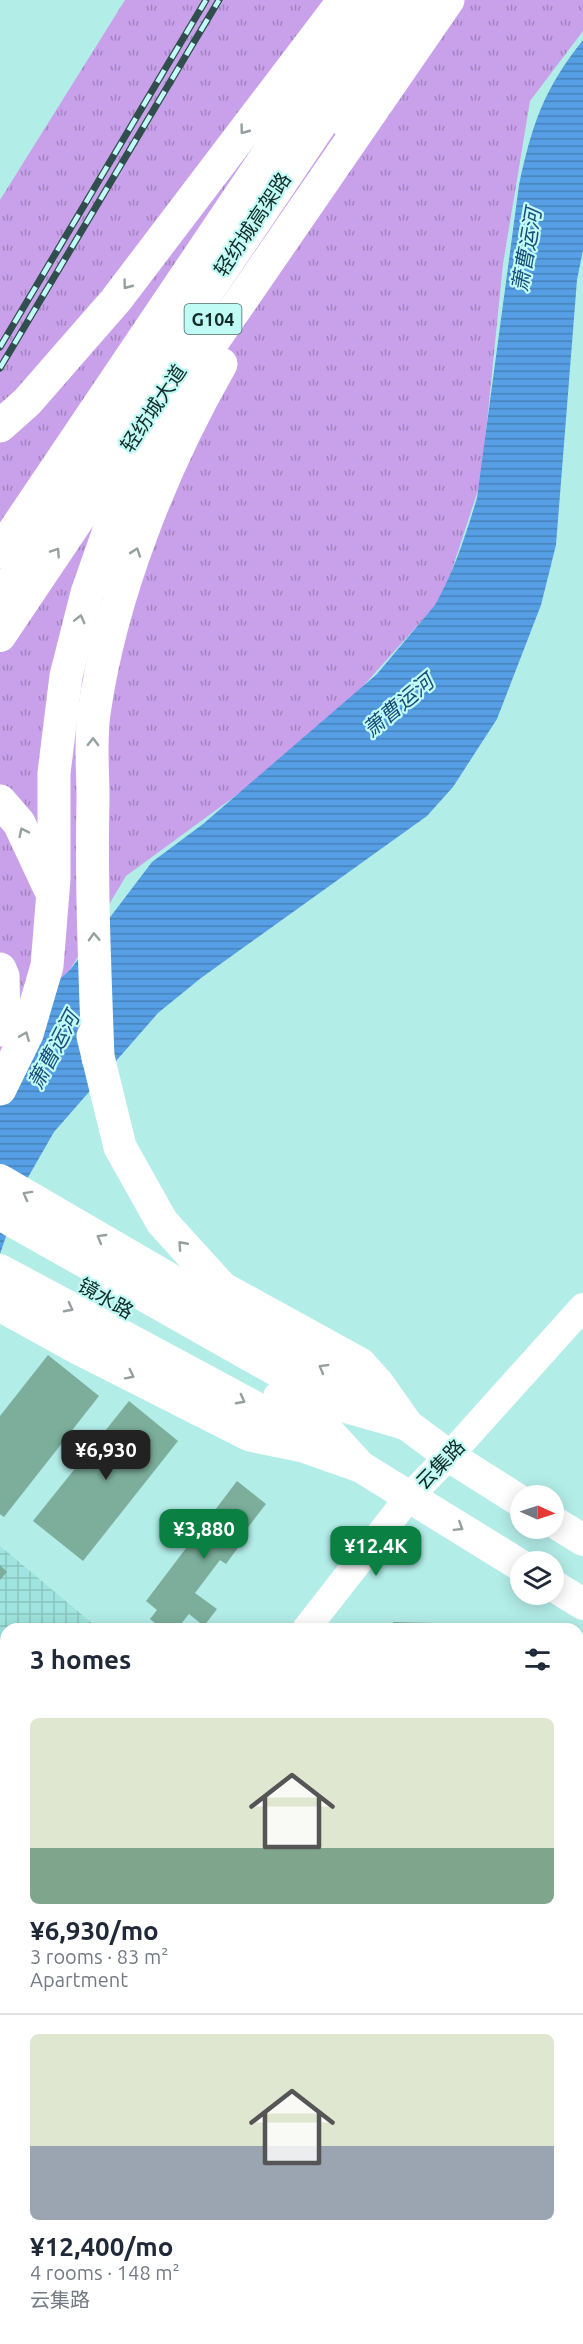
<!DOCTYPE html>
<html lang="en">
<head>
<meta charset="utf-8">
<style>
  :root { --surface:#fff; --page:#f2f2f3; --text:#1f2937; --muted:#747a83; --line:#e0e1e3; --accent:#0b8043 }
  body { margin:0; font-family:Ubuntu,"Noto Sans SC",sans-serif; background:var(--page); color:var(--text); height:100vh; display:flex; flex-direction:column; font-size:22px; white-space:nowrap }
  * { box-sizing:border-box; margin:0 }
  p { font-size:20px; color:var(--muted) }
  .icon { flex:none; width:33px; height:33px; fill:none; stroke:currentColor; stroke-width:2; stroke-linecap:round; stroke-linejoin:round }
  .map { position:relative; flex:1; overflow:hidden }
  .panel { position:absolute; left:0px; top:1623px; width:584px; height:722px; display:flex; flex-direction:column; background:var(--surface); border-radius:18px 18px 0 0; box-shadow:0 3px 15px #0003 }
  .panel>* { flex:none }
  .needle { width:39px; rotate:93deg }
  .controls { position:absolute; left:510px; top:1485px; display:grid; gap:12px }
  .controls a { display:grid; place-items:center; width:54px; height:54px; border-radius:50%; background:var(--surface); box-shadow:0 3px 15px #0003; font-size:30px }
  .price { position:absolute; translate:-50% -51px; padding:0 14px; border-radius:12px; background:var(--accent); color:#fff; font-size:20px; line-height:39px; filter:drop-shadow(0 2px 3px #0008) }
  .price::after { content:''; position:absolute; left:50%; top:36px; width:18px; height:14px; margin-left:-9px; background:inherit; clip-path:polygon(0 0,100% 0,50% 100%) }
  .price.current { background:#222; color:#fff }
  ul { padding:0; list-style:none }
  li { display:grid; align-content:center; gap:12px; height:318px; padding:0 30px }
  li+li { border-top:2px solid var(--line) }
  li span { display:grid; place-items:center; height:186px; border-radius:9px; color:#555 }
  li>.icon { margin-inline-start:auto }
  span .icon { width:108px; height:108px; fill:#fffc; stroke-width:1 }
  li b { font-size:26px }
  h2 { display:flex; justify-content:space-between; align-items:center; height:72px; padding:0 30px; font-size:26px }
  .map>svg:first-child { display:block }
  .built { fill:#9fe4de }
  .industrial { fill:url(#industrial-grid) }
  .grass { fill:url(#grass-tufts) }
  .water { fill:url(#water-rules) }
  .building { fill:#7cae9b }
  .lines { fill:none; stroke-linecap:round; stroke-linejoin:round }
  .street { stroke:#fff; stroke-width:20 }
  .secondary { stroke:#fff; stroke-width:28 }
  .primary { stroke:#fff; stroke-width:32 }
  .highway { stroke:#fff; stroke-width:33 }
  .rail-casing { stroke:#304f4c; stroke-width:7 }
  .rail { stroke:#c0fbf5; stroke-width:4.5; stroke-dasharray:14; stroke-linecap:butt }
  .oneway { stroke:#95a09f }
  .labels { text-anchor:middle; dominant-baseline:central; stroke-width:4.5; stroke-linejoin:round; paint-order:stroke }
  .shield { fill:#c0fbf5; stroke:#476966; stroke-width:1.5 }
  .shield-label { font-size:18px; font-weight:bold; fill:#132b29 }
  .street-label { font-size:20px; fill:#132b29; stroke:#c0fbf5 }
  .water-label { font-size:21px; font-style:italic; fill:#194d7b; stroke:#c0fbf5 }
</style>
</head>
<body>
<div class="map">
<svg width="583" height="2344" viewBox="0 0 583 2344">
  <defs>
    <pattern id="industrial-grid" width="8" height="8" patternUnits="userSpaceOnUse" patternTransform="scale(1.5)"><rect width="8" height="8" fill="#9fe4de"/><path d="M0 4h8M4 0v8" fill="none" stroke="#88c4be"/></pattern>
    <pattern id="grass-tufts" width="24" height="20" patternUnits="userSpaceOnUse" patternTransform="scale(1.5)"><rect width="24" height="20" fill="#c9a0ea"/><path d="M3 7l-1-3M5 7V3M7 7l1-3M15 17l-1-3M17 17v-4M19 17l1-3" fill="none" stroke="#a283be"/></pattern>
    <pattern id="water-rules" width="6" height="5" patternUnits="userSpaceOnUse" patternTransform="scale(1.5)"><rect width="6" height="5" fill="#569fe5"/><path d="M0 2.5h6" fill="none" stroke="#4682ba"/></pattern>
  </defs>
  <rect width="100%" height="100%" fill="#b3ede8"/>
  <path class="built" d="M583,2177V2344H458L462,2338H578V2185Z"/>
  <path class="industrial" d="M0,1546L99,1629H6V1977L2,1982L0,1981Z"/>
  <path class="grass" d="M125,0H583V31L530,101L503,264L481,481L443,597L321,733L126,876L0,1087V200Z"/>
  <g class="water">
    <path d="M583,40V250L577,280L556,545L541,605L497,719L453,787L427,816L201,978L158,1013L54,1132L23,1186L0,1254V1098L61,978L70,970L152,862L203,824L377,674L435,605C454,572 466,534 477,498L519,185C532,124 544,89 583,40Z"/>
    <path d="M0,2294L6,2298V2338L71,2339L80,2344H0Z"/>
  </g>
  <g class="building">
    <path d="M48,1355L99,1396L4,1517L0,1514V1416Z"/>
    <path d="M129,1401L178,1441L83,1561L33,1521Z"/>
    <path d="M237,1481L266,1504L236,1543L240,1545L226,1564L220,1560L195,1593L217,1609L204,1626L189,1614L177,1629H162L150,1619L157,1610L146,1601Z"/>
    <path d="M0,1565L7,1572L0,1580Z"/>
    <path d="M393,1622L436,1623V1629H393Z"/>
    <path d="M0,1761L6,1765V1926L0,1934Z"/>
    <path d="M578,1885L583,1889V1897L578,1905Z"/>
    <rect x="220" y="2338" width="41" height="6"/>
  </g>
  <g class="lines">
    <path class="street" d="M578,2125L583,2118"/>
    <g class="secondary">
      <path d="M306,1629L409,1497L449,1456L583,1307"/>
      <path d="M0,2021L6,2014"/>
    </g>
    <g class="primary">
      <path d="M346,122L424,0"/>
      <path d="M0,636L162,395"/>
      <path d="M0,1180L350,1384H378"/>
      <path d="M0,1214L336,1404L406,1424L449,1456L520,1501"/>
      <path d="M0,1270L253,1406L299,1445L361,1467L520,1565"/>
      <path d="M279,1397L313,1415L359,1465"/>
      <path d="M554,1522L583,1540"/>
      <path d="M554,1586L583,1604"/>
    </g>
    <g class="highway">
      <path d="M0,426L27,402L116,300L344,0"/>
      <path d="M0,552L372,0"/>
      <path d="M0,599L404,0"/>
      <path d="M0,801L19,823L50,889"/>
      <path d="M0,969L3,976L4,1021L0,1030"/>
      <path d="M93,1036L120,1147L162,1222L222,1288L360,1364L378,1384L406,1424"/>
      <path d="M98,1058C95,972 91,885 93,799C93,771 90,741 94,713C111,595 162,467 221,364"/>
      <path d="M0,1089L27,1034L47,966L54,879V773L66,676L87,593L118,505L172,401L448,0"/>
      <path d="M0,1305L78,1348L250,1435L299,1445"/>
    </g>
    <g class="rail-casing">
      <g id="rail">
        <path d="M0,347L206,0"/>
        <path d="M0,368L219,0"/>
      </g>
    </g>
    <use href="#rail" class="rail"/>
  </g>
  <defs><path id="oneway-chevron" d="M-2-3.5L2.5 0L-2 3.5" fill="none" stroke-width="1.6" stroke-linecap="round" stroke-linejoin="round" transform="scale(1.5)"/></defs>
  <g class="oneway">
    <use href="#oneway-chevron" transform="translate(244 130) rotate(127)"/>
    <use href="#oneway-chevron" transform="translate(127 285) rotate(127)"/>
    <use href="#oneway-chevron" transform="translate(56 552) rotate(-56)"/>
    <use href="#oneway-chevron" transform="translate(136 552) rotate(-71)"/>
    <use href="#oneway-chevron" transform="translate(80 619) rotate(-76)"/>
    <use href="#oneway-chevron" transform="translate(93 742) rotate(-89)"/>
    <use href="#oneway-chevron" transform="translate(23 832) rotate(-116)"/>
    <use href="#oneway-chevron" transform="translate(94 937) rotate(-92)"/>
    <use href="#oneway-chevron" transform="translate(25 1036) rotate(-68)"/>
    <use href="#oneway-chevron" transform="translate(27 1195) rotate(-151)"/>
    <use href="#oneway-chevron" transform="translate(101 1238) rotate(-150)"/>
    <use href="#oneway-chevron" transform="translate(182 1245) rotate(-132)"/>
    <use href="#oneway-chevron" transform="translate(69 1308) rotate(28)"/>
    <use href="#oneway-chevron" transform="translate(323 1368) rotate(-150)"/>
    <use href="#oneway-chevron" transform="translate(130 1375) rotate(27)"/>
    <use href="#oneway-chevron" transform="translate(241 1400) rotate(28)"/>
    <use href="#oneway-chevron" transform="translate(459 1527) rotate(32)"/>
  </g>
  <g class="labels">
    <rect class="shield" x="184.5" y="304" width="57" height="30" rx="4.5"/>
    <g class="shield-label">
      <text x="213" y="319">G104</text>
    </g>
    <g class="street-label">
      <text transform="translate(252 224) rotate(-56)">轻纺城高架路</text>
      <text transform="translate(153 408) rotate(-56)">轻纺城大道</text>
      <text transform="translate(106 1298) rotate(30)">镜水路</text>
      <text transform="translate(440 1464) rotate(-46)">云集路</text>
    </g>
    <g class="water-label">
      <text transform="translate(526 250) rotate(-80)">萧曹运河</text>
      <text transform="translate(398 705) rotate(-40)">萧曹运河</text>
      <text transform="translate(53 1050) rotate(-62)">萧曹运河</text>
    </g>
  </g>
</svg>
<div class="controls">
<a><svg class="needle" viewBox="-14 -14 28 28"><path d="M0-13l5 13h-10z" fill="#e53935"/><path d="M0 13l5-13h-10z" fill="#747a83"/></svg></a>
<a><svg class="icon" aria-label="layers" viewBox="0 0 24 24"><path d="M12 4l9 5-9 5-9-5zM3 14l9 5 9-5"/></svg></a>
</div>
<b class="price current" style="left:106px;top:1481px">¥6,930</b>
<b class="price" style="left:204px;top:1560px">¥3,880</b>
<b class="price" style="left:376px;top:1577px">¥12.4K</b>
<section class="panel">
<h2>3 homes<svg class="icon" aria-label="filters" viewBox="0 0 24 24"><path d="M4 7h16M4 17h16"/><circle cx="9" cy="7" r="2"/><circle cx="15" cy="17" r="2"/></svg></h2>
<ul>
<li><span style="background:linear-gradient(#dfe7d0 70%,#7fa58c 0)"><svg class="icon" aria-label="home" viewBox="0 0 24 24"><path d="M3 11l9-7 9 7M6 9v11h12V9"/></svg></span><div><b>¥6,930/mo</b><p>3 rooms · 83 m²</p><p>Apartment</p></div></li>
<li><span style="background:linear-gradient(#dfe7d0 60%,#9aa5b1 0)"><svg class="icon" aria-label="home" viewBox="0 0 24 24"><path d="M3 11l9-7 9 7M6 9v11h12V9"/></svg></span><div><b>¥12,400/mo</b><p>4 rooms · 148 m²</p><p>云集路</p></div></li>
</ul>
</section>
</div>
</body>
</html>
